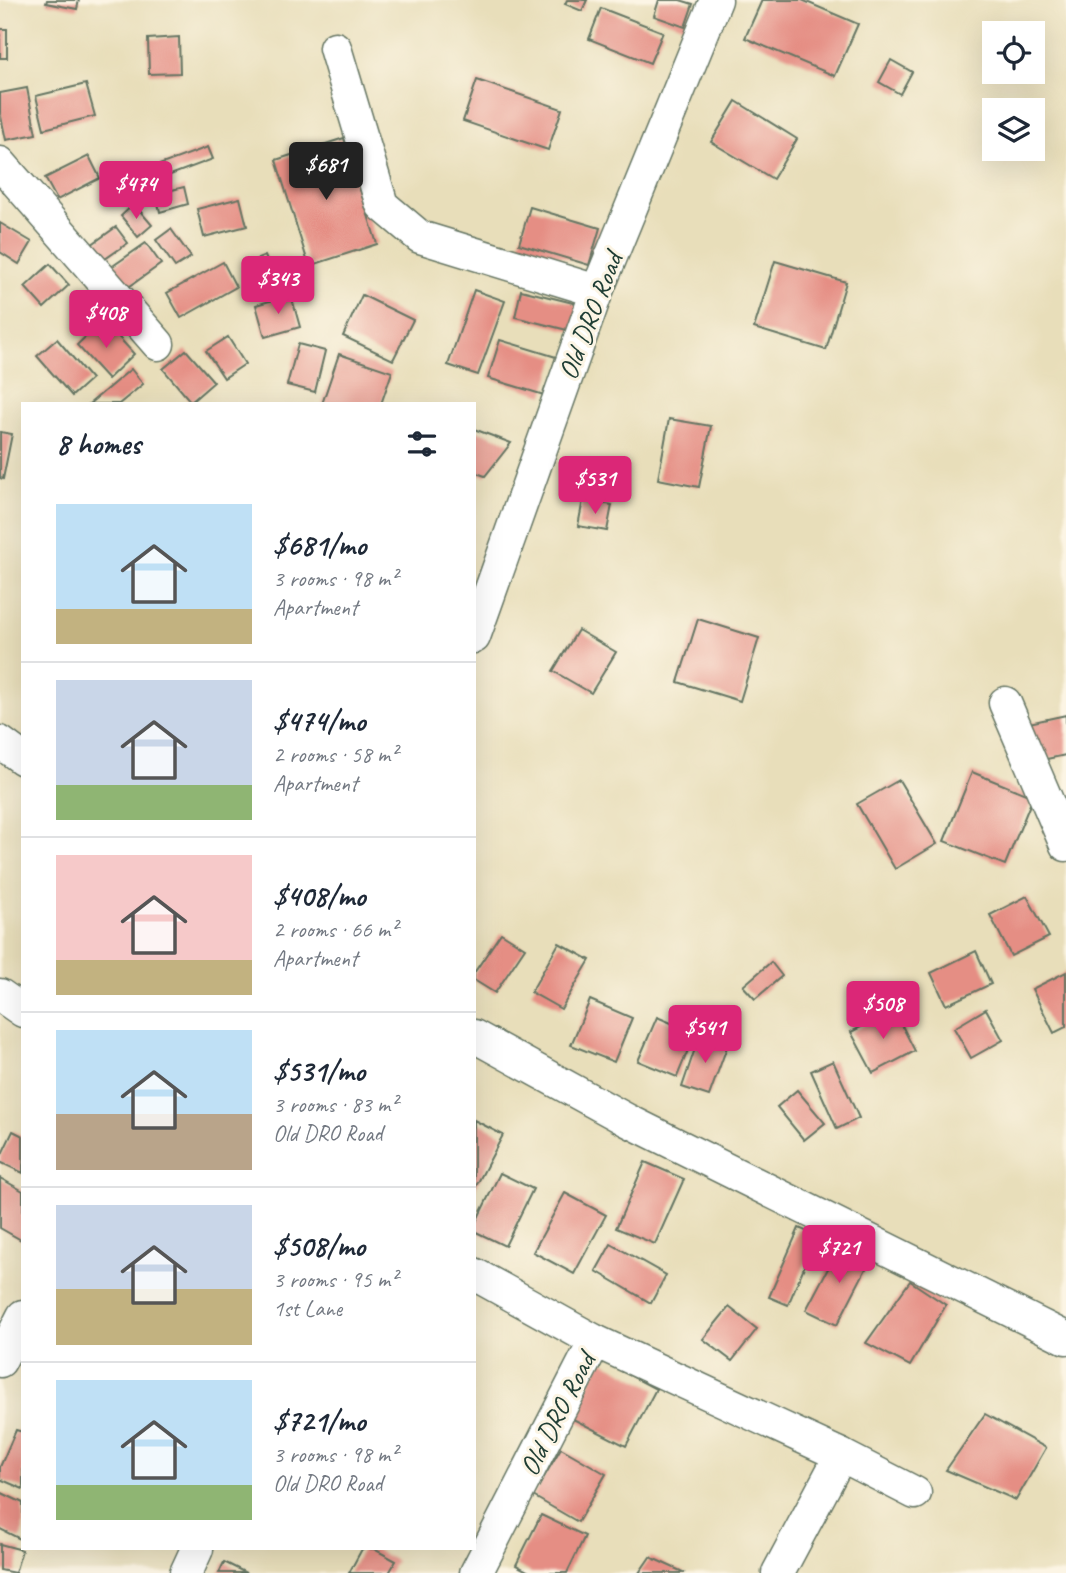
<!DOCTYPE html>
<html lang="en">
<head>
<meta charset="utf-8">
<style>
  :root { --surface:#fff; --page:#f2f2f3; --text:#1f2937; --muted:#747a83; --line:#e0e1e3; --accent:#db2777 }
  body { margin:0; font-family:Caveat,sans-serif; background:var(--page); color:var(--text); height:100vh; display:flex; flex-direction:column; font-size:26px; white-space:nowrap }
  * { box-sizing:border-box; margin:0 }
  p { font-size:23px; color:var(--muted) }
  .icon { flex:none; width:38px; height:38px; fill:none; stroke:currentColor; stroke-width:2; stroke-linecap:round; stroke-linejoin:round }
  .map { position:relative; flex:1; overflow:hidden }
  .side { position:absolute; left:21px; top:402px; width:455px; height:1148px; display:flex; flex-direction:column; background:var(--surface); border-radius:0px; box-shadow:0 7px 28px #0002 }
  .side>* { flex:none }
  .buttons { position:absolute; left:982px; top:21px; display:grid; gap:14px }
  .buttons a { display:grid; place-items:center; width:63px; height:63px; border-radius:0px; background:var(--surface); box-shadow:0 7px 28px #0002; font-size:35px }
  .price { position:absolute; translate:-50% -60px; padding:0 16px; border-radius:7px; background:var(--accent); color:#fff; font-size:23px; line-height:46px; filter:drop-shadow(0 2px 4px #0008) }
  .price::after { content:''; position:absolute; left:50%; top:42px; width:21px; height:16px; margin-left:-10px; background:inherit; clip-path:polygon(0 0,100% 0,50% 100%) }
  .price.current { background:#222; color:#fff }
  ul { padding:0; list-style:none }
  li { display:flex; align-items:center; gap:21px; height:175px; padding:0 35px }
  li+li { border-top:2px solid var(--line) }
  li span { display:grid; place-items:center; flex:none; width:196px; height:140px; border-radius:0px; color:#555 }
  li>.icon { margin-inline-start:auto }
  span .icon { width:84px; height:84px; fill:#fffc; stroke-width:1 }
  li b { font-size:30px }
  h2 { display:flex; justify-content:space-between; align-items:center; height:84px; padding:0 35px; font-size:30px }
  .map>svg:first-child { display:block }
  .building { fill:#e58e84 }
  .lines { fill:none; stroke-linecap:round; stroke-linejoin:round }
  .minor-casing { stroke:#657563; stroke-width:35 }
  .minor { stroke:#fff; stroke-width:32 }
  .labels { text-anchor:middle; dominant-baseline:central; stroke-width:6; stroke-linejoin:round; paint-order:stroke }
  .street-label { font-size:28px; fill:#1f3d34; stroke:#fcf5e5 }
</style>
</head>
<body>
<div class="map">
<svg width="1066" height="1573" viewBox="0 0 1066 1573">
  <rect width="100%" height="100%" fill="#fcf5e5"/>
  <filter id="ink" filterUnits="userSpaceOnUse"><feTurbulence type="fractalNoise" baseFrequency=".0143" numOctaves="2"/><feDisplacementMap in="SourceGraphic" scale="14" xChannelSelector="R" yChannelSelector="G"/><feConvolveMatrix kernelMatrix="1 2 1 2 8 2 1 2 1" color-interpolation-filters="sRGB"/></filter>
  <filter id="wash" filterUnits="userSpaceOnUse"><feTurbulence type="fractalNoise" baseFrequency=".00686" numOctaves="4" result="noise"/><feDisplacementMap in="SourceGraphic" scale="28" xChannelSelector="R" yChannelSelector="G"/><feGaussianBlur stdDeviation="1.57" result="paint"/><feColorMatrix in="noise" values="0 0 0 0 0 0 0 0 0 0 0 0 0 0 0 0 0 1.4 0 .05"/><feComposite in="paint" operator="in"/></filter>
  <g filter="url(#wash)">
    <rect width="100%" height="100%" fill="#e8deba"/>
    <g id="blocks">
      <g class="building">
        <path d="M47,0H79L77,9L46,3Z"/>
        <path d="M567,0H587L582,11L565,4Z"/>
        <path d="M659,0H680L693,4L685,27L654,16Z"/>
        <path d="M762,0H802L858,24L835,76L745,38Z"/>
        <path d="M601,8L663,32L650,63L589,39Z"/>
        <rect x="0" y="29" width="7" height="29"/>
        <path d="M179,37L180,73L149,74L148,39Z"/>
        <path d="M891,60L912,72L900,94L879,82Z"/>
        <path d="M477,80L562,109L548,150L463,121Z"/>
        <path d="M86,84L95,116L44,129L36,96Z"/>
        <path d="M27,88L36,134L6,140L0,112V93Z"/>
        <path d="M736,101L797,139L773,179L711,142Z"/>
        <path d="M344,138L377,244L309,266L276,160Z"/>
        <path d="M208,147L213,159L144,185L140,172Z"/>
        <path d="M89,156L100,178L57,200L45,178Z"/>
        <path d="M184,187L188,204L160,212L156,194Z"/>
        <path d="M240,198L247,226L204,237L197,209Z"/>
        <path d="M134,204L152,225L138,237L121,216Z"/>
        <path d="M530,207L600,228L589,265L519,244Z"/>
        <path d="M0,223L32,242L19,264L0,252Z"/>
        <path d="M116,227L128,243L95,266L84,250Z"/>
        <path d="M171,229L191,257L175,267L156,240Z"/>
        <path d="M146,243L161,264L123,291L107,270Z"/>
        <path d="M265,256L274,277L251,286L243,265Z"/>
        <path d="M775,261L846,282L826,350L754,328Z"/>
        <path d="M223,262L236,287L181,318L167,293Z"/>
        <path d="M50,264L69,285L44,308L25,287Z"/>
        <path d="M474,290L505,301L478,375L448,365Z"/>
        <path d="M521,290L581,305L575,332L515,317Z"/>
        <path d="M291,295L300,327L265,337L256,305Z"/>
        <path d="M362,295L413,320L393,360L343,336Z"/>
        <path d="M103,320L134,354L108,379L77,345Z"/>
        <path d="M228,337L245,364L224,378L206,351Z"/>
        <path d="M57,339L91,379L72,396L37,356Z"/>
        <path d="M500,340L556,357L544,395L488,378Z"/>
        <path d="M298,344L325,351L315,392L287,385Z"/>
        <path d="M186,350L214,382L191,402L163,369Z"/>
        <path d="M339,354L392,372L381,404H322Z"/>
        <path d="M131,369L143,384L119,404H89Z"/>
        <path d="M669,419L711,426L699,487L658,479Z"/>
        <path d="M474,429L511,443L485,476L474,472Z"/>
        <path d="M0,432L12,434L3,479L0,478Z"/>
        <path d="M583,500L612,505L607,531L578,526Z"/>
        <path d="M698,619L759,638L740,701L678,682Z"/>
        <path d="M578,630L616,652L591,693L553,671Z"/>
        <path d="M1066,715V755L1037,761L1029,723Z"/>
        <path d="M972,772L1033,797L1005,865L944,841Z"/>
        <path d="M899,780L937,844L895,869L857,804Z"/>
        <path d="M1027,896L1049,937L1011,956L990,915Z"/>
        <path d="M501,933L525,948L495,993L474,980V973Z"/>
        <path d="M559,943L590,960L561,1009L531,992Z"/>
        <path d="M976,951L991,984L946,1005L931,973Z"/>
        <path d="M771,962L782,976L755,999L743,986Z"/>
        <path d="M1066,972V1027L1054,1033L1032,989Z"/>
        <path d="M590,1000L632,1018L614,1062L571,1045Z"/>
        <path d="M986,1009L1003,1040L971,1058L954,1028Z"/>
        <path d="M894,1010L915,1051L873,1073L851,1032Z"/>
        <path d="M657,1017L695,1033L677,1077L638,1061Z"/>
        <path d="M700,1034L728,1044L709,1096L682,1087Z"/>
        <path d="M833,1061L859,1118L837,1129L811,1071Z"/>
        <path d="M797,1090L825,1123L804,1140L777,1107Z"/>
        <path d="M474,1120L503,1135L474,1190Z"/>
        <path d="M13,1131L23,1136V1173L0,1162V1158Z"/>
        <path d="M645,1162L684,1179L655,1244L616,1228Z"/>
        <path d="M500,1173L533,1189L505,1246L474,1231V1226Z"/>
        <path d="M0,1178L23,1191V1241L0,1228Z"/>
        <path d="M565,1193L606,1215L574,1274L533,1252Z"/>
        <path d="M799,1228L817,1236L788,1305L769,1297Z"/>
        <path d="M611,1244L666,1275L651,1303L596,1271Z"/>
        <path d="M841,1244L871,1259L837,1325L806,1310Z"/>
        <path d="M910,1281L946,1305L910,1366L866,1343Z"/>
        <path d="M729,1307L757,1329L732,1361L703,1339Z"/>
        <path d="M601,1360L656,1389L626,1446L571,1418Z"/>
        <path d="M985,1414L1046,1448L1016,1500L946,1470Z"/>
        <path d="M16,1430L23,1432V1489L0,1479V1467Z"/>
        <path d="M561,1448L606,1474L578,1522L533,1496Z"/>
        <path d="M0,1492L23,1503V1534L20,1539L0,1529Z"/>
        <path d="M541,1515L585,1536L567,1573H531L516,1565Z"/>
        <path d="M0,1544L22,1550L15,1573L0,1570Z"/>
        <path d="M362,1549H374L396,1561L389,1573H349Z"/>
        <path d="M650,1557L685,1573H639Z"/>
        <path d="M224,1562L246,1573H219Z"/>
      </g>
    </g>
  </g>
  <g filter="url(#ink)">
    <use href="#blocks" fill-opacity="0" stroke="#657563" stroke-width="2"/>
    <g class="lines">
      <g class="minor-casing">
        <g id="minor">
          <path d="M335,48L382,205L420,237L597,291"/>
          <path d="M0,163L158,344"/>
          <path d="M474,637L597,291L716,0"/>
          <path d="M1005,703L1066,845"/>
          <path d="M0,742L23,759"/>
          <path d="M0,995L23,1011"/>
          <path d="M474,1036L627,1120L1066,1338"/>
          <path d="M474,1274L595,1341L476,1573"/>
          <path d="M595,1341L841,1455L778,1573"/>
          <path d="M0,1361L23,1316"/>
          <path d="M841,1455L915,1493"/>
          <path d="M186,1573L197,1549"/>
        </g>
      </g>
      <use href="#minor" class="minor"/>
    </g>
  </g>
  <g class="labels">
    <g class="street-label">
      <text transform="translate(590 316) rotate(-69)">Old DRO Road</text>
      <text transform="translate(557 1414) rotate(-63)">Old DRO Road</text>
    </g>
  </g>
</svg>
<div class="buttons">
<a><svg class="icon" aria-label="locate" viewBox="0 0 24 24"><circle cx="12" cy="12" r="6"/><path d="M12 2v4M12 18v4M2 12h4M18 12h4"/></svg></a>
<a><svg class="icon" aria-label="layers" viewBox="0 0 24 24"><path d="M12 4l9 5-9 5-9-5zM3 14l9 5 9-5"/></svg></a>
</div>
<b class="price current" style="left:326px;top:202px">$681</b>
<b class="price" style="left:136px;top:221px">$474</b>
<b class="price" style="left:278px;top:316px">$343</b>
<b class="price" style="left:106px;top:350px">$408</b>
<b class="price" style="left:595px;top:516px">$531</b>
<b class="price" style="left:883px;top:1041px">$508</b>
<b class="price" style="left:705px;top:1065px">$541</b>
<b class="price" style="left:839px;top:1285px">$721</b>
<section class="side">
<h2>8 homes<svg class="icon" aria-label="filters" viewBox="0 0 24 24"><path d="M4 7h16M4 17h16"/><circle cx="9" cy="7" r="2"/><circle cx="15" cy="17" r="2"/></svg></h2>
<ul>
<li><span style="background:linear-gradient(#bfe0f5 75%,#c2b280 0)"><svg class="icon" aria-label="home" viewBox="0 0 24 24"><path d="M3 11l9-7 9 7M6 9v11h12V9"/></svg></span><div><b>$681/mo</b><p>3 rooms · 98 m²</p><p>Apartment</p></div></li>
<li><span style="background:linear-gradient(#c9d6e8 75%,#8fb573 0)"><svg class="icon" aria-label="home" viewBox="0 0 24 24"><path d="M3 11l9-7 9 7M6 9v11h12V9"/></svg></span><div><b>$474/mo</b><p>2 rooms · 58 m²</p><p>Apartment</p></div></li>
<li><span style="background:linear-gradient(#f6c9c9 75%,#c2b280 0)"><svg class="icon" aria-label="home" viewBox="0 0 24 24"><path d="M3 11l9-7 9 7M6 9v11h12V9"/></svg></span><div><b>$408/mo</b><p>2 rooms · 66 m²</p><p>Apartment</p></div></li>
<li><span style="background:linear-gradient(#bfe0f5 60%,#b9a48a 0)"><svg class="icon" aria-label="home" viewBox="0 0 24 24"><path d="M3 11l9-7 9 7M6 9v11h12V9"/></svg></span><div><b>$531/mo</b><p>3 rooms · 83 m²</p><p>Old DRO Road</p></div></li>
<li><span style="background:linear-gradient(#c9d6e8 60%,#c2b280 0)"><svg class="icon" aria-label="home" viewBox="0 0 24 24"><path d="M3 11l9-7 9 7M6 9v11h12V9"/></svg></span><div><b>$508/mo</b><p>3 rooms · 95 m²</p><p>1st Lane</p></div></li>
<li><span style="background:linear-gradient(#bfe0f5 75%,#8fb573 0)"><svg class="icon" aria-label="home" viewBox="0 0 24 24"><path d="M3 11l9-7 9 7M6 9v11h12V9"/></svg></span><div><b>$721/mo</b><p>3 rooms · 98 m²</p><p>Old DRO Road</p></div></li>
</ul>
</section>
</div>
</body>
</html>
